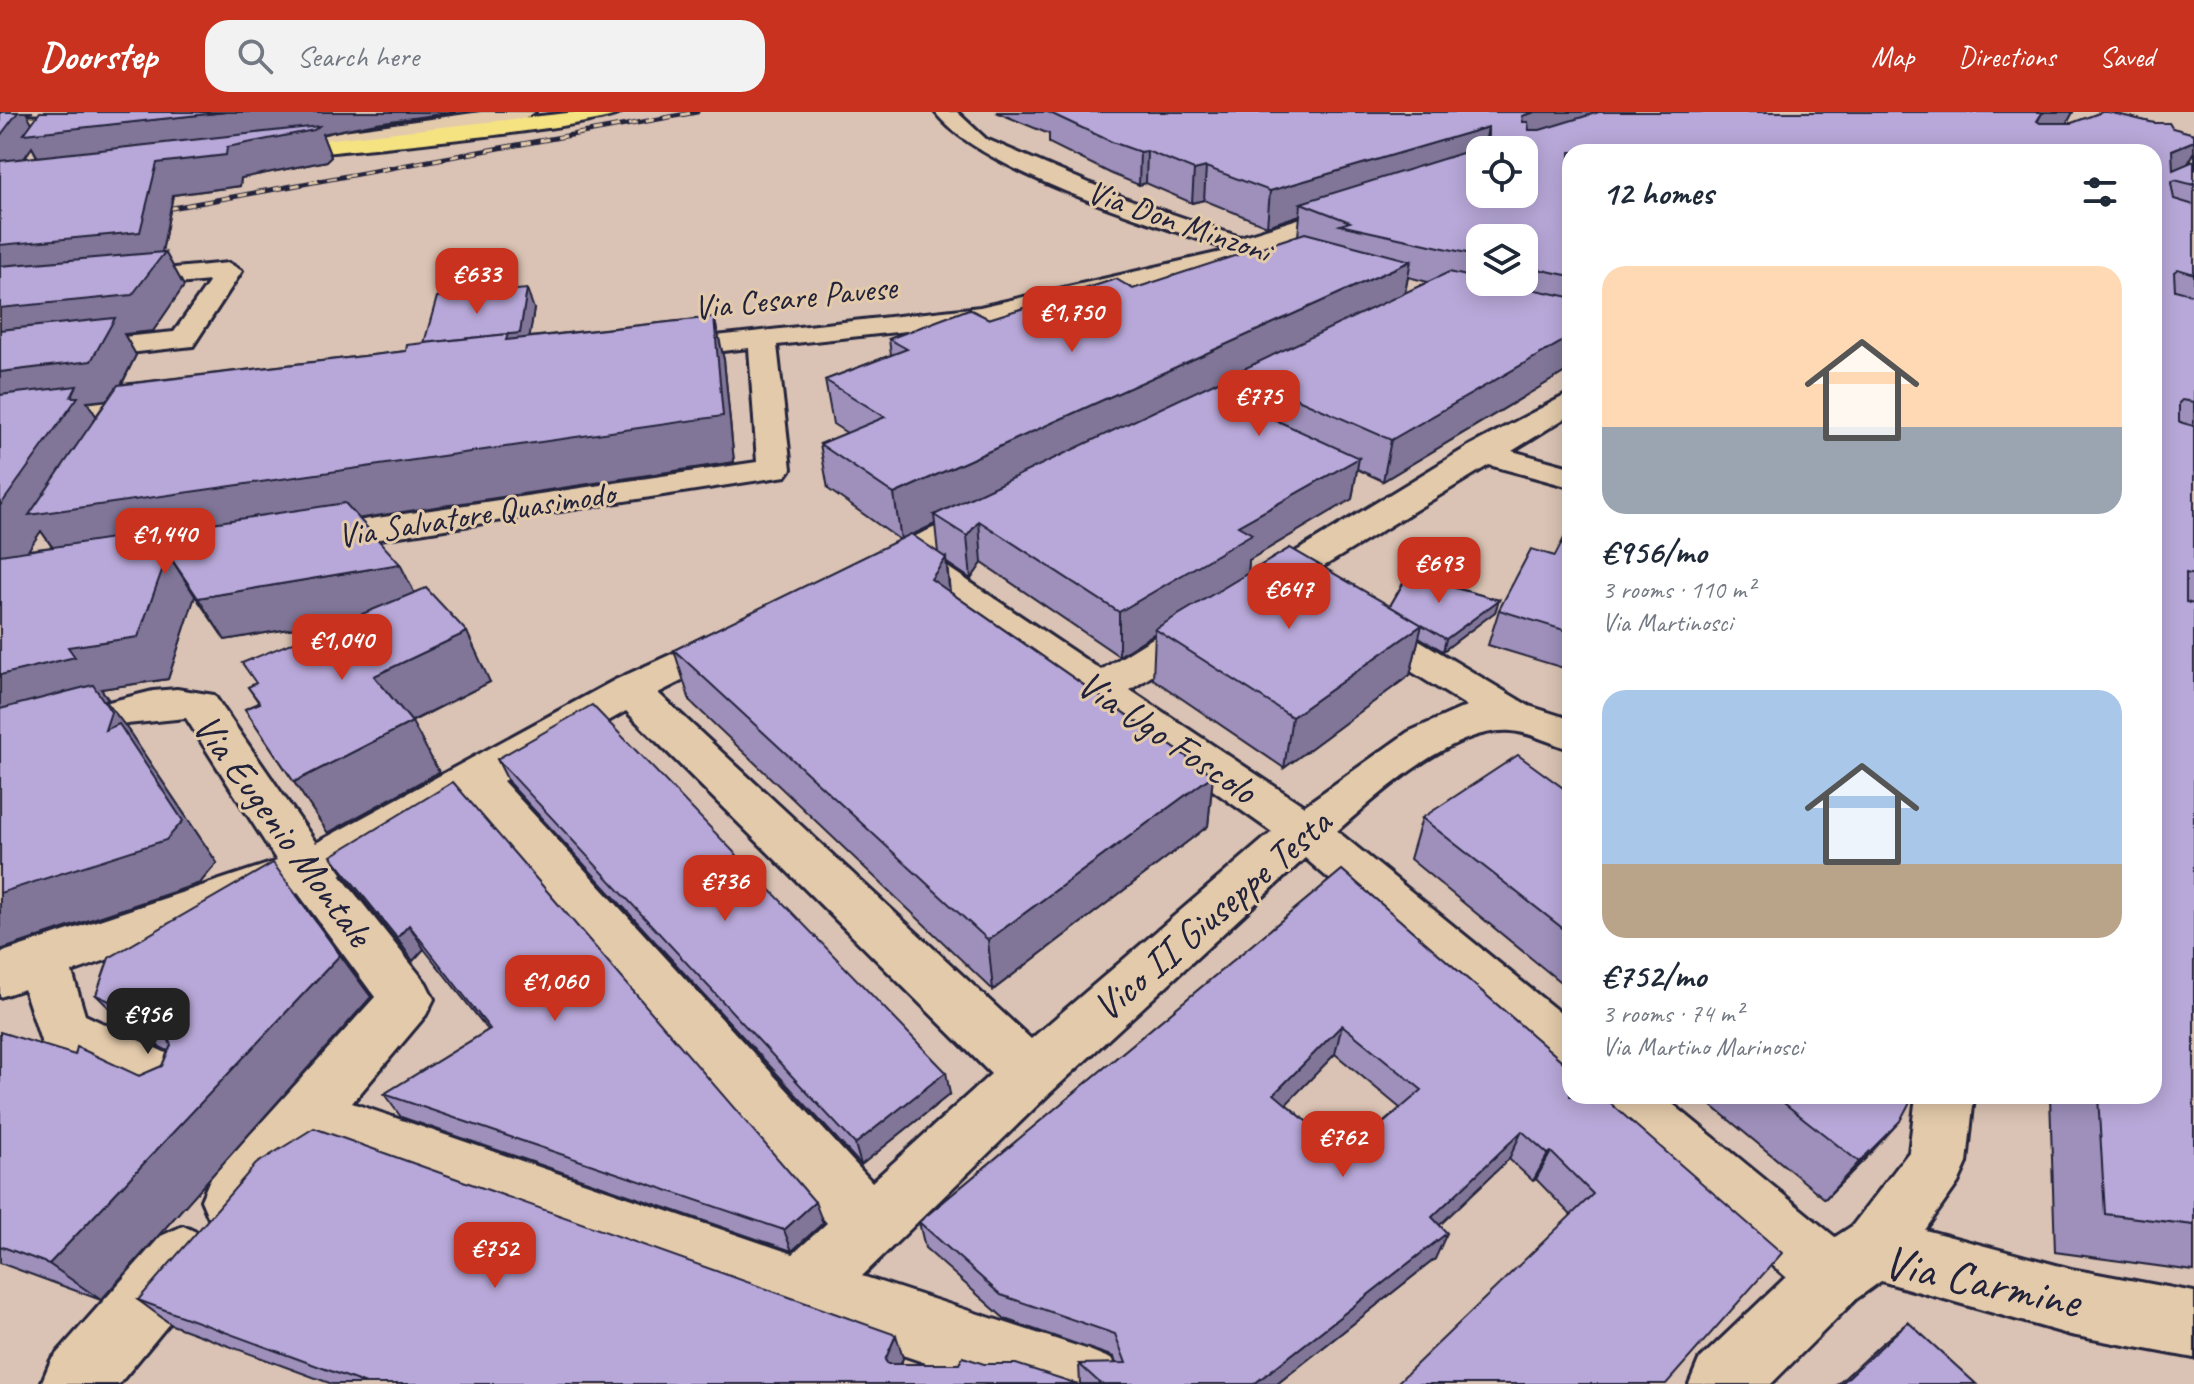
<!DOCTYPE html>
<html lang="en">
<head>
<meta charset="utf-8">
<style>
  :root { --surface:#fff; --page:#f2f2f3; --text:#1f2937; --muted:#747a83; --accent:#c8321e }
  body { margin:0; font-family:Caveat,sans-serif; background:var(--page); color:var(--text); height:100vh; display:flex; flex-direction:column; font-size:30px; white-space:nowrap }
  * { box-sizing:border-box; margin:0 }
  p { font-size:26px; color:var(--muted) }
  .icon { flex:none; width:44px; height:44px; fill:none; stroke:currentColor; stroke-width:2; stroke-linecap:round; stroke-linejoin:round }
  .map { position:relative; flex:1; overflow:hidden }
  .drawer { position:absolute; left:1562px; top:32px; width:600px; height:960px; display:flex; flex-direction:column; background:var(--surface); border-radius:24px; box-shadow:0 4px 20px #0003 }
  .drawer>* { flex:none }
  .fabs { position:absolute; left:1466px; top:24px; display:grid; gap:16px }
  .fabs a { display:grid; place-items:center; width:72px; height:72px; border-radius:16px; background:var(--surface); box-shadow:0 4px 20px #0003; font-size:40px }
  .price { position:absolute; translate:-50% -68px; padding:0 18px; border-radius:16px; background:var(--accent); color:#fff; font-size:26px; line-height:52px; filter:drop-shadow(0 2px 4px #0008) }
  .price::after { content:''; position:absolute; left:50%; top:48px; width:24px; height:18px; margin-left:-12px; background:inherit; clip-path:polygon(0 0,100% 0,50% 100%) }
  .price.active { background:#222; color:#fff }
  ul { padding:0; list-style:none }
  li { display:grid; align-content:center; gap:16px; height:424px; padding:0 40px }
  li span { display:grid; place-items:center; height:248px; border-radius:24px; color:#555 }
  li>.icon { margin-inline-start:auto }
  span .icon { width:144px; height:144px; fill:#fffc; stroke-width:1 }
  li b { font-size:34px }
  h2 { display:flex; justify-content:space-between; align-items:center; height:96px; padding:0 40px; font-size:34px }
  header { display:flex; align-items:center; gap:48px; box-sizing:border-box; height:112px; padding:0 40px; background:var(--accent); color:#fff }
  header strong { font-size:38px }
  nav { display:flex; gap:44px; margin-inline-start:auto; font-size:28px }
  .search { width:560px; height:72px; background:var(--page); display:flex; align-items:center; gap:20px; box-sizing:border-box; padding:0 28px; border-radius:24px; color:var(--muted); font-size:30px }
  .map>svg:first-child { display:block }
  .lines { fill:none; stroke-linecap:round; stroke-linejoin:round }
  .minor-casing { stroke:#22223b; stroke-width:6 }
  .primary-casing { stroke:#22223b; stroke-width:6 }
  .minor { fill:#e3caab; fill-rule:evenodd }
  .primary { fill:#f5e382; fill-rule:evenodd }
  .rail-casing { stroke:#22223b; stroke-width:5 }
  .rail { stroke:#e3caab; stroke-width:3; stroke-dasharray:9; stroke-linecap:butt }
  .wall { fill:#9e90bb; stroke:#22223b; stroke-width:2; fill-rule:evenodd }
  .shaded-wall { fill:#817698; stroke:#22223b; stroke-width:2 }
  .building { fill:#b8a8d9; stroke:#22223b; stroke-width:2; fill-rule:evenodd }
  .labels { text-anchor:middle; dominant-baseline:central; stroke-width:6; stroke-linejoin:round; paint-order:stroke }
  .far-street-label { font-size:34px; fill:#22223b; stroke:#e3caab }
  .street-label { font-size:40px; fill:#22223b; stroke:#e3caab }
  .near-street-label { font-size:48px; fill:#22223b; stroke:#e3caab }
</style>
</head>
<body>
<header>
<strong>Doorstep</strong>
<div class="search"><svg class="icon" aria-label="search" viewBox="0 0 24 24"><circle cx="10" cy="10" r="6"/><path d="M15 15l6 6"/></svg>Search here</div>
<nav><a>Map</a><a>Directions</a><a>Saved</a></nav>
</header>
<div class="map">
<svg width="2194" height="1272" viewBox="0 0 2194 1272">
  <rect width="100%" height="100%" fill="#dac3b4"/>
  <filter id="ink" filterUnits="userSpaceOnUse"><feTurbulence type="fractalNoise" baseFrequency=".0125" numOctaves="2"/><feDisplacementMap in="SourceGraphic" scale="16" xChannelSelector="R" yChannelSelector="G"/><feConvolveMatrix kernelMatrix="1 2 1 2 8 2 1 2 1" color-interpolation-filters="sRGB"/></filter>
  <g filter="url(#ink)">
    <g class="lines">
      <g class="minor-casing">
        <g id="minor">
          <path d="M103,0H162L152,6L62,17L0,16V4L62,5Z"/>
          <path d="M481,0H535L525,6L343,31L289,44L278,38L281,33L343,19Z"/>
          <path d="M935,0H957L986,27L1122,85L1240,125L1356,89L1368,96L1364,101L1265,133L1274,140L1261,148L980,211L777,233L791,357L786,364L309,438L296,435L291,427L296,419L309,416L757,350L749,236L662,246L652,243L648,237L652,231L980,195L1230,138C1156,112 980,60 935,0Z"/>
          <path d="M2087,14L2194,42V56L2154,45V40H2137L2088,27L2054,40H2024L2027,35Z"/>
          <path d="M229,151L242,159L193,234L0,255V237L174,220L210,169L0,188V172Z"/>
          <path d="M1570,281V303L1512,339L1570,355V375L1489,353L1272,486L1259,489L1246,486L1240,478L1246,470L1469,334Z"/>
          <path d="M160,283L171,285L175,292L171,299L0,322V302Z"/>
          <path d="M990,390L1002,394L1008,401L1002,408L931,444L1101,558L1190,503L1204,500L1218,503L1224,512L1218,521L1130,578L1304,694L1408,620L1467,594L1351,522L1345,513L1351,504L1365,501L1379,504L1529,594L1570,607V637C1551,632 1530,620 1511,619C1451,615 1380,682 1337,719L1570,909V966L1550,959L1305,746L1050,981L862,1164L1089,1238L1113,1248L1123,1272H988L802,1209L317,1033L254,1109L232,1118L210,1109L201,1088L210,1067L375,885L298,781L72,860L85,903L200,957L208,975L200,993L180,1001L43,935L24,877L0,885V841L277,749L186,606L127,612L0,647V617L153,579L177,577L214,583L316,731L615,568L731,515L745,519L751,528L745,537L658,581L1031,927L1272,720L902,458L872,469L859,466L853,458L859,450ZM626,599L991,962L872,1070L503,669ZM468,689L827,1111L793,1142L352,991L426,903L434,887L426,871L340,763Z"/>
          <path d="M1591,984H1663L1835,1125L1852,1114L1909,1040L1916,984H1974L1967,1051L1958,1071L1925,1118L2071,1157L2194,1180V1246L2071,1223L1881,1169L1856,1187L1771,1272H1689L1699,1248L1786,1165L1600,1002Z"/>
          <path d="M183,1114L205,1124L215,1146L205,1168L119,1272H41L51,1248L161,1124Z"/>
        </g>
      </g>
      <g class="primary-casing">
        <path id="primary" d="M577,0H621C606,16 312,42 268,46L257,40L268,34Z"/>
      </g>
      <use href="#minor" class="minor"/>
      <use href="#primary" class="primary"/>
      <g class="rail-casing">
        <path id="rail" d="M150,100L697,0"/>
      </g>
      <use href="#rail" class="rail"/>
    </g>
    <g class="wall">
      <path d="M0,0H33L26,2L32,11H376L322,22L331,45L327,49L241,66L240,74L173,83L162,140H165L184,174L153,219L124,222L136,243L122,272L406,239L424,231L534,197L529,225L714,205L724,248L734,350L359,407L414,480L490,570L411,610L439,660L328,721L245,597L259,591L248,575L255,572L353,506L225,528L195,484L168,567L101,577L108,587L105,588L126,615L217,751L200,771L0,838ZM32,35L37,45L24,47ZM108,287L96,304L87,290ZM41,419L52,435L28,438Z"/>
      <path d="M996,0H2073L2067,11H2072L2102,0H2108L2154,11H2169L2172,16L2194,22V41L2188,52L2194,49V1159L2055,1140L2050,984H2154V40H1570V257L1383,369L1357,357L1352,387L1249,448L1248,461L1290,436L1390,494L1408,463L1499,488L1495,500L1443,539L1419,525L1410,563L1284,656L1153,567L1155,521L1119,544L982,451L971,467L947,451L950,480L1213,663L1208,714L993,878L690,589L674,538L900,428L828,377L820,332L847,321L833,312L825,268L891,243L889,227L969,197L989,207L1116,167L1133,177L1298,124L1300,103L1267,114L1204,88L1192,91L1146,71L1139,73L1112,62L1049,31V22ZM1480,38H1524V82H1480ZM1480,126H1524V170H1480ZM1408,165L1428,170L1405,181ZM935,412L938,441L912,423Z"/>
      <path d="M1570,415V558L1488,533L1499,498L1555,444Z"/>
      <path d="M497,647L950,982L861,1053L509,671Z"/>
      <path d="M1570,681V878L1410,747L1422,706Z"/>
      <path d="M331,744L823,1111L792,1139L401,1005L384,982L488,918L424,837L413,849L347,767Z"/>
      <path d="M1342,758L1570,956L1666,1272L1571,1103L1536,1067L1533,1069L1509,1047L1439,1113L1435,1147L1277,1272H1080L1079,1252H1116L1114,1245L1005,1207L925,1136L919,1110ZM1335,942L1400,996L1346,1043L1286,992Z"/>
      <path d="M96,883L371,885L101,1188L0,1151V920L139,964L162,954L168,939L138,924Z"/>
      <path d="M1700,984H1913L1865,1047L1825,1087Z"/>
      <path d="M138,1188L903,1246L901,1252H984L1078,1272H332L172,1213Z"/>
      <path d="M1908,1210L1976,1272H1838L1880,1233Z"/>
    </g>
    <g class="shaded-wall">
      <path d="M18,0H26L37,20L226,0H456L376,11L322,22L331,45L327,49L241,66L240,74L173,83L161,145L165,140L184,174L153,219L124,222L136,243L114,287L87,290L102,313L714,205L724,248L734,350L64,451L41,419L15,458L0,457V133L45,58L32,35L13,62L0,64V5Z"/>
      <path d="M1535,0H1627L1515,35L1522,4Z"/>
      <path d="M2045,0H2073L2063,19L2021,40L2042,1Z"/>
      <path d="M1488,15L1484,38L1301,91L1300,103L1267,114L1270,79Z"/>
      <path d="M2194,29V41L2185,57L2154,70L2172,38Z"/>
      <path d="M1147,39L1146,71L1139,73L1140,40Z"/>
      <path d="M1206,55L1204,88L1192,91L1194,58Z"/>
      <path d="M1411,149L1403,189L1239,264L1235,304L934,403L935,412L901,428L894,382Z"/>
      <path d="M527,177L534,197L527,242L432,252Z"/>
      <path d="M1570,225V257L1383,369L1391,328Z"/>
      <path d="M1359,346L1352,387L1249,448L1248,465L1155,517V521L1119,544V500L1238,414Z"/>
      <path d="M979,409L982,451L971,467L967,424Z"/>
      <path d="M168,442L195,484L168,567L101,577L108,587L105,588L126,615L217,751L200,771L0,838V563L68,535Z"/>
      <path d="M946,446L951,496L931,467Z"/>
      <path d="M400,452L421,494L225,528L198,486Z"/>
      <path d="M1499,488L1495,500L1443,539L1446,527Z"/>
      <path d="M1422,513L1410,563L1284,656L1292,605Z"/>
      <path d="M467,520L490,570L402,614L374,564Z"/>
      <path d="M412,610L439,660L328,721L294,670Z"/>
      <path d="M1213,663L1208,714L993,878L988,828Z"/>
      <path d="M409,813L424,837L413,849L397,826Z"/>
      <path d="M340,843L371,885L101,1188L49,1152Z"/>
      <path d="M1342,913L1335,942L1269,1010L1274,982Z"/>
      <path d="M946,960L950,982L861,1053L855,1032Z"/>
      <path d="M1900,1009L1865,1047L1825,1087L1859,1050Z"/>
      <path d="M1522,1019L1509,1047L1421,1131L1432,1105Z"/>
      <path d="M1551,1040L1536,1067L1533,1069L1548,1042Z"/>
      <path d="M815,1090L823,1111L792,1139L784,1118Z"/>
      <path d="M1447,1121L1435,1147L1277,1272H1254Z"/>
      <path d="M896,1223L903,1246L893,1271L885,1248Z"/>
    </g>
    <g class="building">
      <path d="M0,0H18L0,24Z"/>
      <path d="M40,0H226L24,22Z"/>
      <path d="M1048,0H1535L1522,4L1523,10H1528L1529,18H1540L1599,0H2045L2042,1L2037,9L2040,11H2072L2102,0H2108L2154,11H2169L2172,16L2194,22V29L2172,38L2173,58L2194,49V73L2175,68L2171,71L2174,87L2194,93V162L2178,157L2174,160L2175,178L2194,183V290L2182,288L2179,291V310L2194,314V463L2186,461V490L2194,492V1113L2105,1102L2098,984H2154V40H1570V164L1524,154V126H1480V144L1340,113L1350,110L1301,91L1488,33V15L1270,79L1206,55L1194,58L1147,39L1140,40L1112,30ZM1480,38H1524V82H1480Z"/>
      <path d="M319,14L314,18L227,35L226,43L157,51L140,120L0,133V49Z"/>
      <path d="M1305,121L1411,149L894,382L820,332L885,305L825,268L907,237L889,227L969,197L989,207L1116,167L1133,177Z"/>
      <path d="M165,140L132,183L0,196V154Z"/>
      <path d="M1449,160L1480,167V170H1496L1570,185V225L1391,328L1252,267L1239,264L1227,267L1220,277L1227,286L1359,346L1238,414L1252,422L1119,500L979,409L967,424L934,403Z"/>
      <path d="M527,177L520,221L424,231L437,185Z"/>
      <path d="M714,205L723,304L29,403L118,273L406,239L407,233L508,222L506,228Z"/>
      <path d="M115,206L91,249L0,260V218Z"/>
      <path d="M77,274L71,285H78L0,394V283Z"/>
      <path d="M345,391L400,452L198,486L168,442L138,525L68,535L75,545L0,563V443Z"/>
      <path d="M1570,415V520L1499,498L1531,437L1555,444Z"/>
      <path d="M911,422L946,446L931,467L1213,663L988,828L674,538Z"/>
      <path d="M1290,436L1422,513L1292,605L1155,517Z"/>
      <path d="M1408,463L1499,488L1446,527L1390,494Z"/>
      <path d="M426,476L467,520L374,564L412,610L294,670L245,597L260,591L248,575L256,571L242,551Z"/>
      <path d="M93,573L111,600L105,618L119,612L183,709L166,728L0,781V597Z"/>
      <path d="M592,593L946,960L855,1032L497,647Z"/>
      <path d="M1518,643L1570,681V822L1422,706Z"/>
      <path d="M453,670L815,1090L784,1118L384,982L490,917L409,813L397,826L331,744Z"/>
      <path d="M273,751L340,843L49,1152L0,1134V920L75,943L77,935L139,964L162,954L171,933L162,913L96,883L109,846Z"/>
      <path d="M1342,758L1570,956V984H1602L1782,1141L1666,1272H1396L1593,1082L1551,1040L1548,1042L1522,1019L1432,1105L1447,1121L1254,1272H1101L1079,1252L1126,1251L1115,1222L1001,1183L919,1110ZM1342,913L1422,978L1346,1043L1274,982Z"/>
      <path d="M1775,984H1913L1900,1009L1859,1050Z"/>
      <path d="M314,1016L896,1223L885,1248L888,1252H959L963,1245L984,1252H1016L1078,1272H366L138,1188L256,1052Z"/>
      <path d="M1908,1210L1976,1272H1841Z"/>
    </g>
  </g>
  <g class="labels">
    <g class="far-street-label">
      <text transform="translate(1179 109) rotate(19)">Via Don Minzoni</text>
      <text transform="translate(795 185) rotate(-6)">Via Cesare Pavese</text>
      <text transform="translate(476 402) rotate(-9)">Via Salvatore Quasimodo</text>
    </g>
    <g class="street-label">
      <text transform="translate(1167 625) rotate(34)">Via Ugo Foscolo</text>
      <text transform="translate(283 718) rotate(54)">Via Eugenio Montale</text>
      <text transform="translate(1212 803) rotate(-41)">Vico II Giuseppe Testa</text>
    </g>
    <g class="near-street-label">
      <text transform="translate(1982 1169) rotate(12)">Via Carmine</text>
    </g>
  </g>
</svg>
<div class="fabs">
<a><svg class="icon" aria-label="locate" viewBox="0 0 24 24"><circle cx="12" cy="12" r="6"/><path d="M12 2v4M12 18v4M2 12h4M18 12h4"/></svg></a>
<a><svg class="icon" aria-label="layers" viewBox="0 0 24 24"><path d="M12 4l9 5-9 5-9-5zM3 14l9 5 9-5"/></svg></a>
</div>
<b class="price" style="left:477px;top:204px">€633</b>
<b class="price" style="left:1072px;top:242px">€1,750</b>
<b class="price" style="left:1259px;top:326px">€775</b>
<b class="price" style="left:165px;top:464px">€1,440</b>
<b class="price" style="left:1439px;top:493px">€693</b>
<b class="price" style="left:1289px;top:519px">€647</b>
<b class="price" style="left:342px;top:570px">€1,040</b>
<b class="price" style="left:725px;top:811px">€736</b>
<b class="price" style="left:555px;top:911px">€1,060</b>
<b class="price active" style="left:148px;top:944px">€956</b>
<b class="price" style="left:1343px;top:1067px">€762</b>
<b class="price" style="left:495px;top:1178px">€752</b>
<section class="drawer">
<h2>12 homes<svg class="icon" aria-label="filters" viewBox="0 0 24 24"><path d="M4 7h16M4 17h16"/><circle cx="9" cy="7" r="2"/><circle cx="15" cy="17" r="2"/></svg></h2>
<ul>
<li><span style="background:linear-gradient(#ffd9b3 65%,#9aa5b1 0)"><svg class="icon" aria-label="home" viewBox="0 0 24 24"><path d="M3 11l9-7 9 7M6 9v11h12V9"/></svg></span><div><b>€956/mo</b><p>3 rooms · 110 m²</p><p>Via Martinosci</p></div></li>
<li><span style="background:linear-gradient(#a9c7e8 70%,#b9a48a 0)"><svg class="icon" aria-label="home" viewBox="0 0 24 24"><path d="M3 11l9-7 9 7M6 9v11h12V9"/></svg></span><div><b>€752/mo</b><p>3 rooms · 74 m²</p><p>Via Martino Marinosci</p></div></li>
</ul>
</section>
</div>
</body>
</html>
